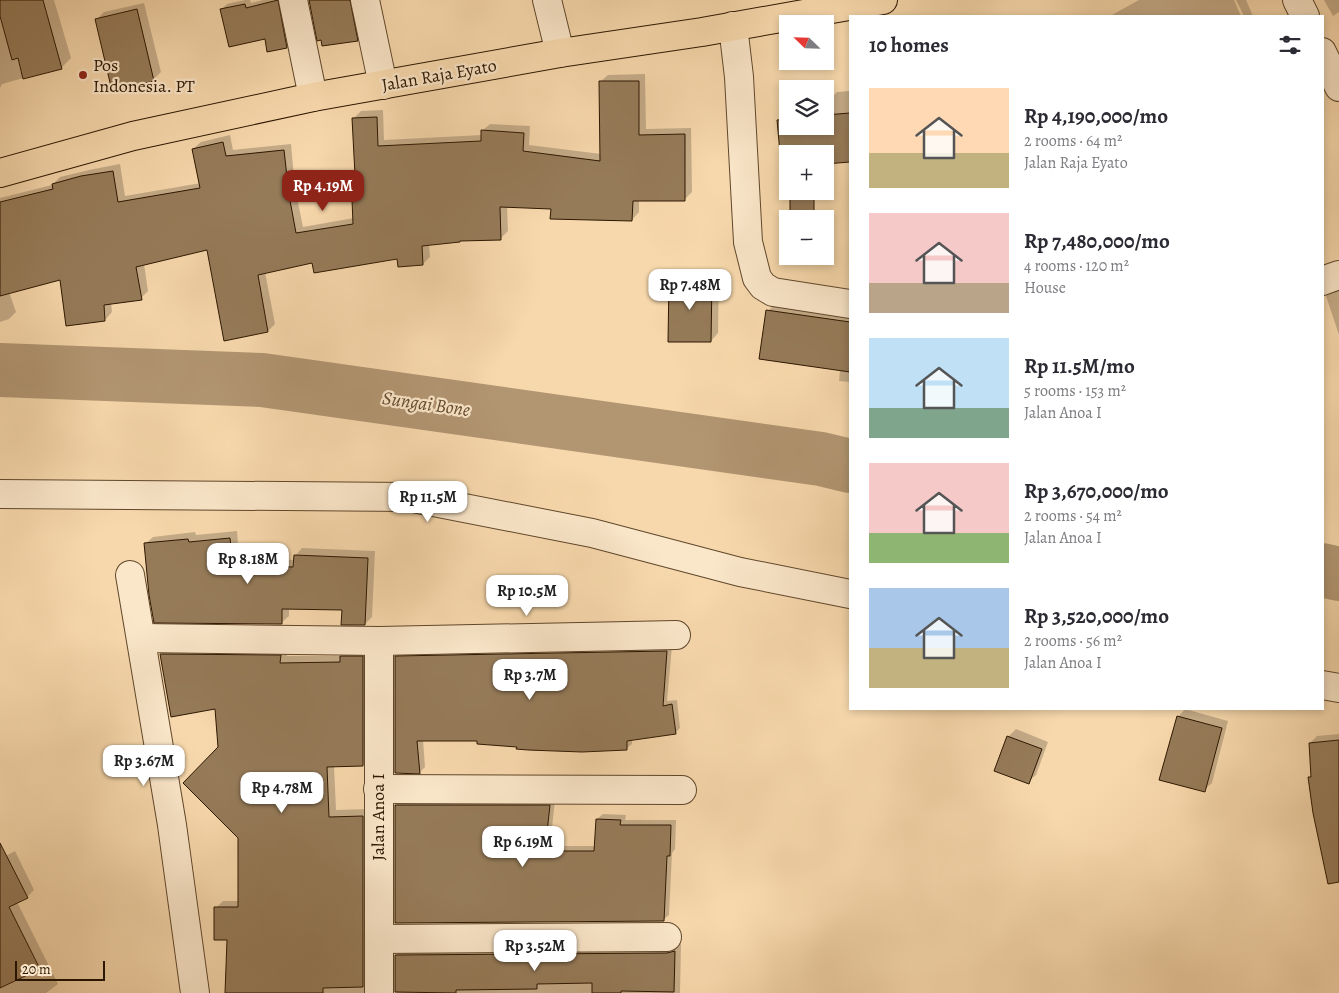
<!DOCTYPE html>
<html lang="en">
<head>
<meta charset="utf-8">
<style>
  :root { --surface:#fff; --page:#f2f2f3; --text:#2b2b33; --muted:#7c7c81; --accent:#8f2418 }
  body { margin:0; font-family:Alegreya,serif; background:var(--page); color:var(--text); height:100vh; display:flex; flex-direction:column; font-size:19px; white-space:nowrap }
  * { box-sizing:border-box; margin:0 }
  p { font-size:16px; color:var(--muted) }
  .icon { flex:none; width:28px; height:28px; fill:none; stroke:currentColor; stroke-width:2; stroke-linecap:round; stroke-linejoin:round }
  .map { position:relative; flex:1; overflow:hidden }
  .sheet { position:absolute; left:849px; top:15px; width:475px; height:695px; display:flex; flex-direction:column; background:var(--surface); border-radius:0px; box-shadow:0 2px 8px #0003 }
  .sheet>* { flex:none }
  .needle { width:32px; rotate:293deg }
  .fabs { position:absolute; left:779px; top:15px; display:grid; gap:10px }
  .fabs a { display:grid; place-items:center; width:55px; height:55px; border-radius:0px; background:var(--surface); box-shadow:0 2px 8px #0003; font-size:25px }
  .scale { position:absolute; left:15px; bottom:12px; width:90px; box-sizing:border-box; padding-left:5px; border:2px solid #2d1700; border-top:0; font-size:14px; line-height:18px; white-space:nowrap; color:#2d1700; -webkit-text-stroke:4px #fae6c9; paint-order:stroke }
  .price { position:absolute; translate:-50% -42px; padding:0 11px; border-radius:10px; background:#fff; color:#222; font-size:16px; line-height:32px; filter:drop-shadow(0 1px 2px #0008) }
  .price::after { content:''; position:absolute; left:50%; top:30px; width:15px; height:11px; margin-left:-8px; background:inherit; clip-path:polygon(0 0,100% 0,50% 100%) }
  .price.on { background:var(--accent); color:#fff }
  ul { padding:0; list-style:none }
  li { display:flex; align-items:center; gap:15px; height:125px; padding:0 20px }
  li span { display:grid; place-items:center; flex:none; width:140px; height:100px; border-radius:0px; color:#555 }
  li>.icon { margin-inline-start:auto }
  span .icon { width:60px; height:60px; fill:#fffc; stroke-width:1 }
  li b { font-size:21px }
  h2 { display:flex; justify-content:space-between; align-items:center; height:60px; padding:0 20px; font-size:21px }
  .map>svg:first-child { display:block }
  .shadow { fill:#0003 }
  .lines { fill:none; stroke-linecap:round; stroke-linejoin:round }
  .river { stroke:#b29672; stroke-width:54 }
  .building { fill:#967b59; stroke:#2d1700 }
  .minor-casing { stroke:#60472b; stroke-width:30 }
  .major-casing { stroke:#2d1700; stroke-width:30 }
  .minor { stroke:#fae6c9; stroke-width:28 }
  .major { stroke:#f7d8ac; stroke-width:28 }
  .poi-dot { fill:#8f2418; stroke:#fae6c9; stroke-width:2 }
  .labels { text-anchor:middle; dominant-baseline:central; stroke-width:4.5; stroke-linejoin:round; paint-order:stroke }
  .poi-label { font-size:18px; fill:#2d1700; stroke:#fae6c9; text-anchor:start }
  .street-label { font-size:18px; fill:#2d1700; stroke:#fae6c9 }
  .water-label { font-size:19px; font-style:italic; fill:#624a2e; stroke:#fae6c9 }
</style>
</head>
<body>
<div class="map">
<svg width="1339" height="993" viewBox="0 0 1339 993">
  <rect width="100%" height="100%" fill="#f7d8ac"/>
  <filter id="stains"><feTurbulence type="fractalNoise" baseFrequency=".004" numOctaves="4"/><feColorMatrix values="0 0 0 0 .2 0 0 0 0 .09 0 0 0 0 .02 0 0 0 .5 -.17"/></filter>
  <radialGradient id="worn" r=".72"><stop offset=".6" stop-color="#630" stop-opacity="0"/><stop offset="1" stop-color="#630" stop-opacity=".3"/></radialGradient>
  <g class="shadow">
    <path d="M0,0H54L71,58L62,67L2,84L0,88V16H1Z"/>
    <path d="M245,0H250L251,3L263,0H284L292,41L286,46L222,9L227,4Z"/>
    <path d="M309,0H358L365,33L357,40Z"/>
    <path d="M1139,0H1234L1241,16H1110Z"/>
    <path d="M1236,0H1246L1253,16H1244Z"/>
    <path d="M1324,0H1339V12L1333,16Z"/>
    <path d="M144,3L161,72L153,80L96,20L104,12Z"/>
    <path d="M645,74L646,129L691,128L692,192L685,199L639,200V212L632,220L553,208L507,206L508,231L500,239L461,240L429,244L430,257L423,264L399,265V258L313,262L265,272L275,324L268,331L208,248L144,264L148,291L141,298L111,303L112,312L105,320L61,278L9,292L16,312L9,319L0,322V198L52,185L60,177L89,170L120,164L125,196L201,183L193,149L201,142L230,135L233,150L291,144L295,188L303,227L354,218L352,176L356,172L354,118L361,111L383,110L384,140L482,135V131L490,124L530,126L529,145L601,154L600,82L608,75Z"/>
    <path d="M850,91V161L825,163V154L778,121L785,114H788V126H825V110L831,109L830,99L837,92Z"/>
    <path d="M678,273H719L718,333L711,341L671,280Z"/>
    <path d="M1339,284V335L1326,296Z"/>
    <path d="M775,304L850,314V382L839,381L840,369L768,311Z"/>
    <path d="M237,531L239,558L295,560V556L302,548L375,551L372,617L365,624L344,609L289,608V616L281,623L145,544L153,537L195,532L196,535Z"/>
    <path d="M672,646L667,701L677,700L680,728L675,733L632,739V744L626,749L518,745L479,740H423L425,767L420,772H396V657L401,651Z"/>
    <path d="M168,647L287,649V656H342L348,650H370V758L363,765L334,766L336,810L370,809L372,993H227L229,939L216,908L223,901H240L239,837L219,747L217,707L161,654Z"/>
    <path d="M1185,709L1228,721L1212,783L1204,790L1178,717Z"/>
    <path d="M1016,729L1048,742L1036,775L1028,782L1008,737Z"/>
    <path d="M1339,734V873L1309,778L1312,775L1310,743L1317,736Z"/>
    <path d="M401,800H555L550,846H595L597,819L603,814L626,815L625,820H676L675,849L672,853L669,915L663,920L396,805Z"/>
    <path d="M15,851L34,890L27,897L17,902L58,984L46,993H0V859Z"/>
    <path d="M681,944L680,993H396V955L403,948L675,946Z"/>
  </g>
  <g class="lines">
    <g class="river">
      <path d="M0,370L262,380L821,459L850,466"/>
      <path d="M1322,570L1339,574"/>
    </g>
  </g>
  <g class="building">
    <path d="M0,0H43L62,69L23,79L18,58L12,60L0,16Z"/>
    <path d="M278,0L287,48L267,52L265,39L229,47L220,9L245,4L246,8Z"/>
    <path d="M309,0H350L358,41L322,46L321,40L317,41Z"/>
    <path d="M137,9L154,81L112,91L95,19Z"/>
    <path d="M599,81H639V135L685,134V201H633L632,221L550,219L551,209L500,207L501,240L460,241V242L422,246L423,265L398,267L397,259L314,273L312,263L258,275L268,332L224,341L207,250L136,267L142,300L104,305L105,321L66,326L60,280L0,296V202L53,189L52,184L81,176L113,171L118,202L200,188L192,149L223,142L226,156L284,150L289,195L296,233L353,224L351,175H355L352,118L377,117L378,146L481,141V130L524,133L523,151L600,161Z"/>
    <path d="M850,113V162L825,164V154H788V186H783L777,120L788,119V126H825V115Z"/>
    <rect x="790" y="191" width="24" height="28"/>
    <path d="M669,280H712L711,342H668Z"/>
    <path d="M766,310L850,322V372L759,359Z"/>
    <path d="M230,538L233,565L293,567L294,555L368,558L365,625H341L342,610L282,609V624L154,623L149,595L144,543L188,539L189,542Z"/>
    <path d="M667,651L663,706L672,704L676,734L627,741V750L582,752L528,750L516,749L517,747L477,744V741H417L420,774L395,773V656Z"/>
    <path d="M160,654L281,655L280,663L340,662V656H363V766L327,767L329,817L363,816V987L323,988V993H225L227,940H214V907H238V838L183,783L218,747L215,709L171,717Z"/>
    <path d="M1177,716L1222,728L1205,792L1159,780Z"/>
    <path d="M1007,736L1042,749L1029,784L994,771Z"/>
    <path d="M1339,740V882L1328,884L1313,813L1308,777H1311L1309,743Z"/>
    <path d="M395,805H550L545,851H594L596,819L621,820L620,825H671L670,856H667L664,921L395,923Z"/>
    <path d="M0,843L28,898L9,907L40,969L0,988Z"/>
    <path d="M675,951L674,992L621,991V993H592V983L537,984V989L456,990V993L395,992V955L667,953Z"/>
  </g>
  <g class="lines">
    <g class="minor-casing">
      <g id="minor">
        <path d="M293,0L313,97"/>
        <path d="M365,0L383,85"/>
        <path d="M547,0L560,53"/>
        <path d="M1297,0L1305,16"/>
        <path d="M733,26L739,77L748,242L757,278L763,286L773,292L850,304"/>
        <path d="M1322,52L1339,87"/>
        <path d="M1322,281L1339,275"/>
        <path d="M0,494L408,497L592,533L740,572L850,594"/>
        <path d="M130,575L172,825L195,993"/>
        <path d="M141,638L379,641L676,635"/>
        <path d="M379,641V993"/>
        <path d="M1322,685L1339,688"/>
        <path d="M378,789L682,790"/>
        <path d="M379,939L667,937"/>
      </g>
    </g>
    <g class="major-casing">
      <path id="major" d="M0,173L133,136L313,97L560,53L702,32L883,0"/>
    </g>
    <use href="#minor" class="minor"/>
    <use href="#major" class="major"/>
  </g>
  <circle class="poi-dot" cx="83" cy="75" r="5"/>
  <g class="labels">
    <g class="poi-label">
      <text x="93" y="65">Pos<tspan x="93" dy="21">Indonesia. PT</tspan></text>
    </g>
    <g class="street-label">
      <text transform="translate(439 75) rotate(-10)">Jalan Raja Eyato</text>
      <text transform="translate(378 817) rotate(-90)">Jalan Anoa I</text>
    </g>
    <g class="water-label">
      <text transform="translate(426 404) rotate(8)">Sungai Bone</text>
    </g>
  </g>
  <rect width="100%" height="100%" filter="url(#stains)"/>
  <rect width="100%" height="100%" fill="url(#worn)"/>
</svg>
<div class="fabs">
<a><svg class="needle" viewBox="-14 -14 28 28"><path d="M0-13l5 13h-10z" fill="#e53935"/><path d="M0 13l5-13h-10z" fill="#7c7c81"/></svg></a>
<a><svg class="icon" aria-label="layers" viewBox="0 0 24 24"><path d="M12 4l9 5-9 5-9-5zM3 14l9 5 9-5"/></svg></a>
<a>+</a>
<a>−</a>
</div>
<div class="scale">20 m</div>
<b class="price on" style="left:323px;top:212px">Rp 4.19M</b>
<b class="price" style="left:690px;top:311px">Rp 7.48M</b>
<b class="price" style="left:428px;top:523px">Rp 11.5M</b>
<b class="price" style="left:248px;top:585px">Rp 8.18M</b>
<b class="price" style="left:527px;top:617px">Rp 10.5M</b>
<b class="price" style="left:530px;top:701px">Rp 3.7M</b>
<b class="price" style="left:144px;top:787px">Rp 3.67M</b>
<b class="price" style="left:282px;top:814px">Rp 4.78M</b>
<b class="price" style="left:523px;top:868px">Rp 6.19M</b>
<b class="price" style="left:535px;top:972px">Rp 3.52M</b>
<section class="sheet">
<h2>10 homes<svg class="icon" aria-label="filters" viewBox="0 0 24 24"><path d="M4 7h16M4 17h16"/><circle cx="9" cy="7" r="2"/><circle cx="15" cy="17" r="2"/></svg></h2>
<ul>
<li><span style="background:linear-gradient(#ffd9b3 65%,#c2b280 0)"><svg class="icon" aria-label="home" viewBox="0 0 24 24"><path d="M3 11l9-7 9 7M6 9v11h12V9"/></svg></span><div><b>Rp 4,190,000/mo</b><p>2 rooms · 64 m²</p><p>Jalan Raja Eyato</p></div></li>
<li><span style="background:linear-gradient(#f6c9c9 70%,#b9a48a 0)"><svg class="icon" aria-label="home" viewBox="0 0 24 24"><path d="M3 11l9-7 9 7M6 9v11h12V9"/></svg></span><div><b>Rp 7,480,000/mo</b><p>4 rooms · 120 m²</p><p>House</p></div></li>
<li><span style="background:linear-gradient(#bfe0f5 70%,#7fa58c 0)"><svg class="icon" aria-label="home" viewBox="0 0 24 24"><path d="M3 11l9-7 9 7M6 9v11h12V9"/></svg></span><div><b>Rp 11.5M/mo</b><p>5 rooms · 153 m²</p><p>Jalan Anoa I</p></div></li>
<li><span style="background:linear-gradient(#f6c9c9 70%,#8fb573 0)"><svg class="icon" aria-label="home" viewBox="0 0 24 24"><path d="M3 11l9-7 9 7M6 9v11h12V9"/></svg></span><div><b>Rp 3,670,000/mo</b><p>2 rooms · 54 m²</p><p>Jalan Anoa I</p></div></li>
<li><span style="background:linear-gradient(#a9c7e8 60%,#c2b280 0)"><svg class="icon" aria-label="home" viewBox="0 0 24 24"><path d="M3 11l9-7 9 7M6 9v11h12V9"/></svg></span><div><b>Rp 3,520,000/mo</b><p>2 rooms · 56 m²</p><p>Jalan Anoa I</p></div></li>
</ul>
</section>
</div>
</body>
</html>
